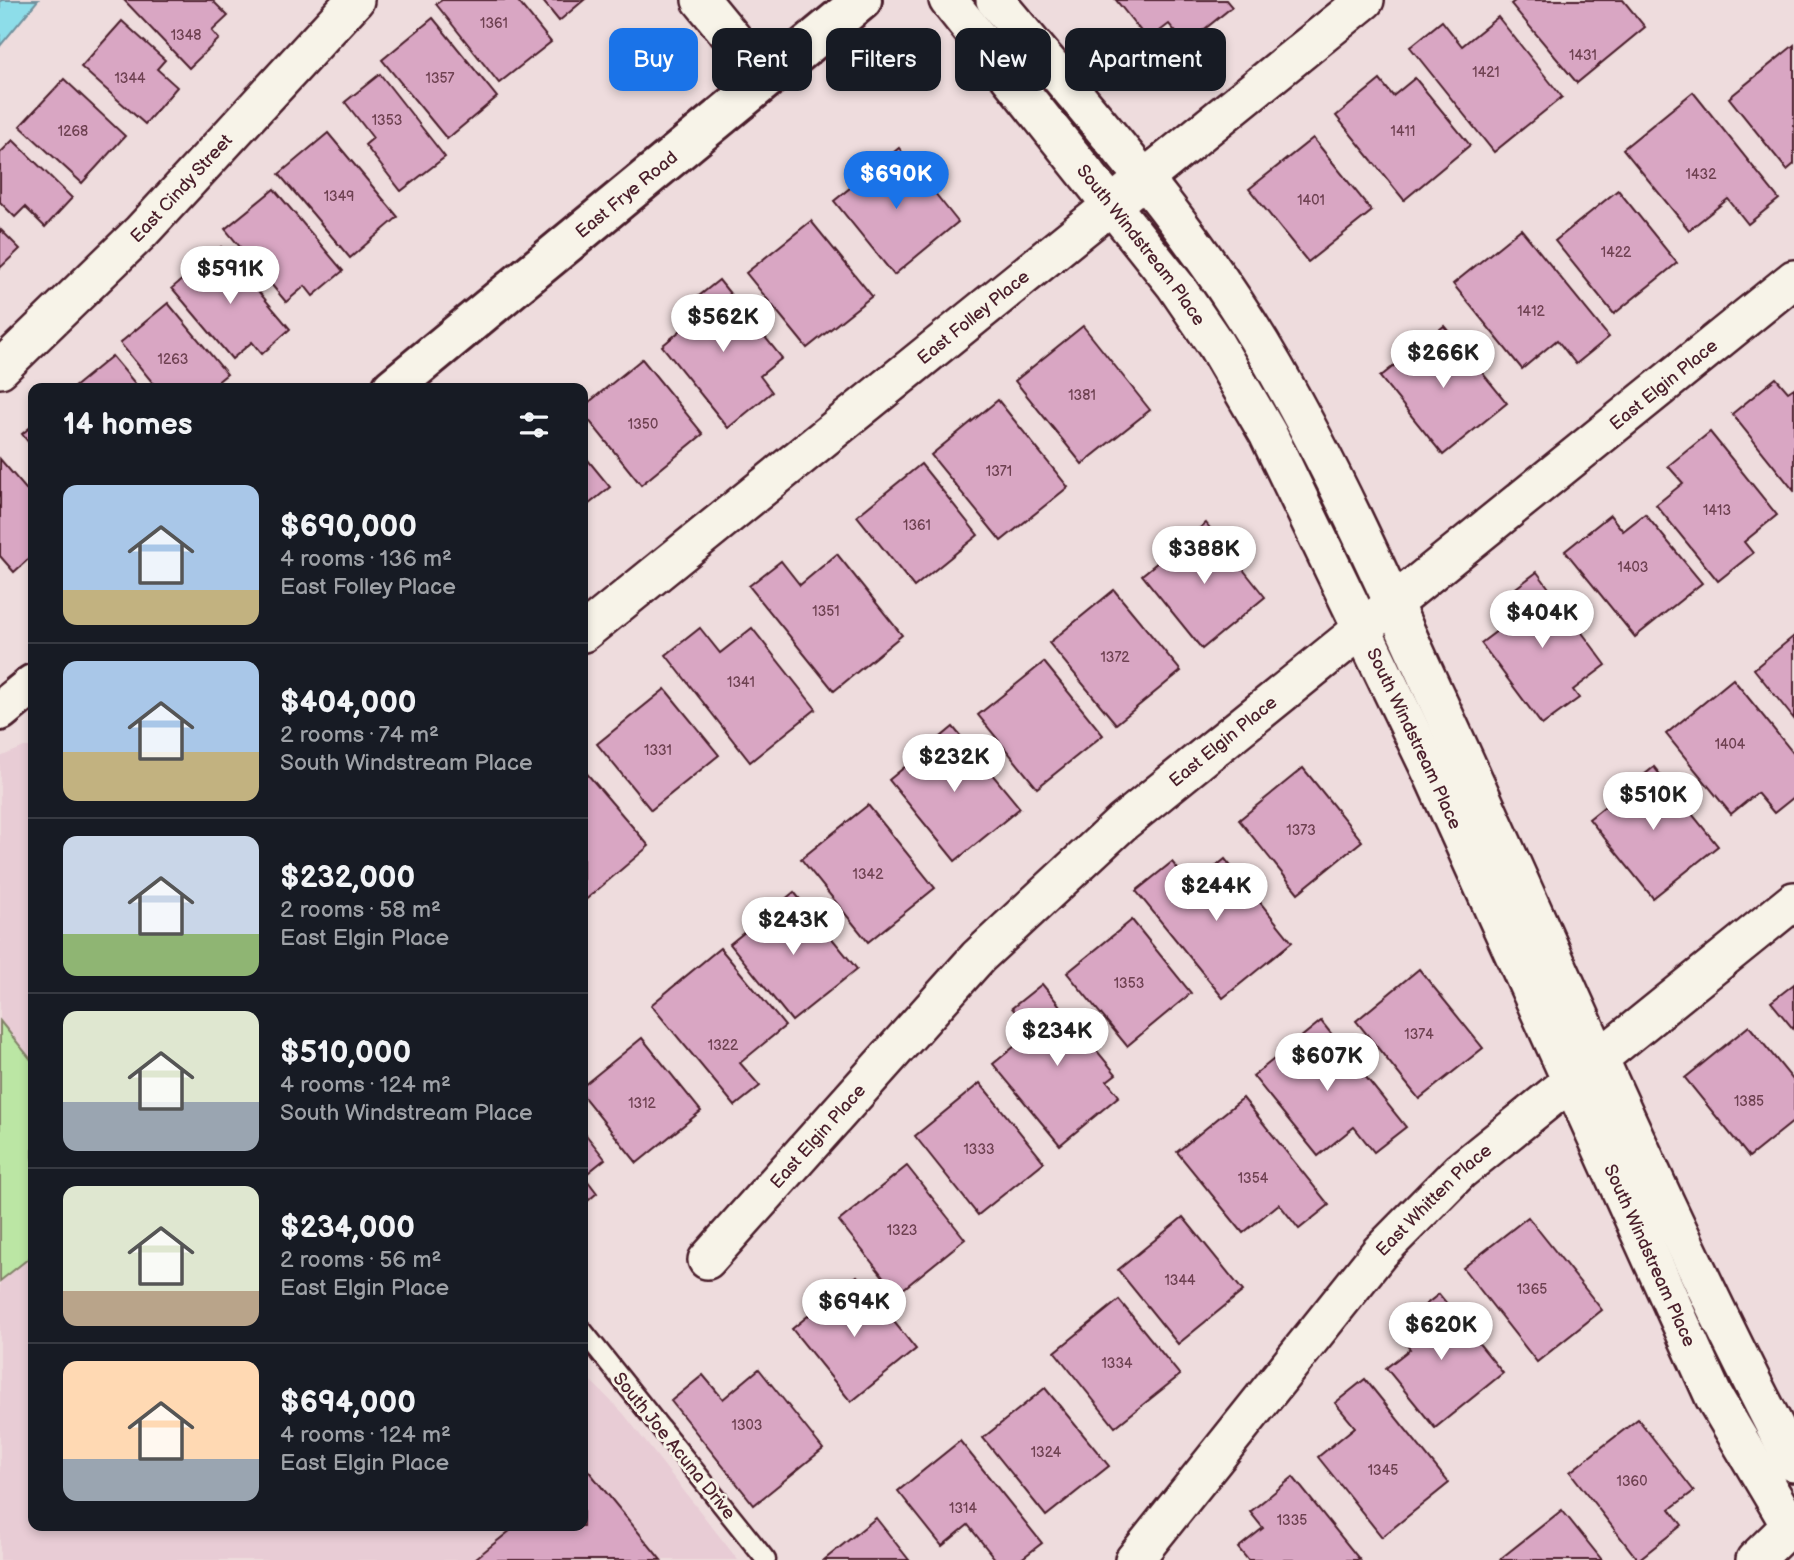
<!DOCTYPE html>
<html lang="en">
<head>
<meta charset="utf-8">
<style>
  :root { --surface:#171b24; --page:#242831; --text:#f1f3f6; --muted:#9ea1a6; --line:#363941; --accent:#1a73e8 }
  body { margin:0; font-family:"Balsamiq Sans",sans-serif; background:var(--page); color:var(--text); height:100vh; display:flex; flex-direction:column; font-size:26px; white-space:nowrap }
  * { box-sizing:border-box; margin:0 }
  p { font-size:23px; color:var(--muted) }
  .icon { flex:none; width:38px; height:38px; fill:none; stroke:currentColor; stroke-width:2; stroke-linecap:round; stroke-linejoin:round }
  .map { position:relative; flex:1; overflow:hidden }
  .side { position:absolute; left:28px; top:383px; width:560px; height:1148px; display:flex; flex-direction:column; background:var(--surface); border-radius:14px; box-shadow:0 4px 10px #0003 }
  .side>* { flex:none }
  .guide { position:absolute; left:609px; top:28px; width:665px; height:63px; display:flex; gap:14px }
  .price { position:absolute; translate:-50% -60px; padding:0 16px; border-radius:24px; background:#fff; color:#222; font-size:23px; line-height:46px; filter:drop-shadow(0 2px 4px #0008) }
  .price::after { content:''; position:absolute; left:50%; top:42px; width:21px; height:16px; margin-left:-10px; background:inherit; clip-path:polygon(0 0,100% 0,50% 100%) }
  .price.selected { background:var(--accent); color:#fff }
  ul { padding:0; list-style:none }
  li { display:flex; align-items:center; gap:21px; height:175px; padding:0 35px }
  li+li { border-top:2px solid var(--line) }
  li span { display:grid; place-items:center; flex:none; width:196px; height:140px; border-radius:14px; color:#555 }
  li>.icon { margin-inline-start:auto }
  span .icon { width:84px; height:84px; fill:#fffc; stroke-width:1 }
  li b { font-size:30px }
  h2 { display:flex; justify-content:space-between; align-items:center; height:84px; padding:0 35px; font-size:30px }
  .pill { padding:0 24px; border-radius:14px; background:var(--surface); box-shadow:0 4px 10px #0003; font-size:24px; line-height:63px }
  .pill.selected { background:var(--accent); color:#fff }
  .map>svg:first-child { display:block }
  .built { fill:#e8ccd5 }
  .green { fill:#bbe6a4; stroke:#828268; stroke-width:2 }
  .water { fill:#8ddde9; stroke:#72919d; stroke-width:2 }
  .building { fill:#d9a6c3; stroke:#4a1f2b; stroke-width:2 }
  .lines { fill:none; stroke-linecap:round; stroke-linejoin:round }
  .lane-casing { stroke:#4a1f2b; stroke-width:23 }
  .street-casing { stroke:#4a1f2b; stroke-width:42 }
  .secondary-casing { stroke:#4a1f2b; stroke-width:44 }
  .lane { stroke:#f7f3e8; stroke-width:18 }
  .street { stroke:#f7f3e8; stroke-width:37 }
  .secondary { stroke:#f7f3e8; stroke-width:38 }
  .labels { text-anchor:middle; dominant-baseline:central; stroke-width:6; stroke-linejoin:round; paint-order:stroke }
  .number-label { font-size:14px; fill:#6e4151 }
  .street-label { font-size:18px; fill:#4a1f2b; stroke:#f7f3e8 }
</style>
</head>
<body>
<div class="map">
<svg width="1794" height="1560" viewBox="0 0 1794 1560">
  <rect width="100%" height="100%" fill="#eedcdd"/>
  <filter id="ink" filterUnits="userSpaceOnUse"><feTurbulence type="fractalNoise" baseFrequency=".0143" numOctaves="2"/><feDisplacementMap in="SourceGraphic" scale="14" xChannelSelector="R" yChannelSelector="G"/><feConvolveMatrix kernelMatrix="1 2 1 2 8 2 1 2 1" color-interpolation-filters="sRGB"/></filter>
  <g filter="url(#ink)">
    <path class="built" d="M24,747H33V1526H583V1373L623,1413L738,1560H0V757Z"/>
    <path class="green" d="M0,1021L33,1062V1255L0,1281Z"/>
    <path class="water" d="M1,0H38L0,46V2Z"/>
    <g class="building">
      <path d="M124,0H212L228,16L212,31L219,39L189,68Z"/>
      <path d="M442,0H517L551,42L499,83L436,4Z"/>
      <path d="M542,0H584L559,21Z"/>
      <path d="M1116,0H1226L1232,7L1186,44L1169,24L1148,40Z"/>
      <path d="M1516,0H1623L1645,27L1577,83L1511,4Z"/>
      <path d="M1498,17L1562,97L1494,152L1410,47L1442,21L1462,46Z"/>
      <path d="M433,18L497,97L447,139L382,60Z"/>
      <path d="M122,21L165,60L157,69L177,87L145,124L81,67Z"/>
      <path d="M1794,45V164L1787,170L1729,98Z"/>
      <path d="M380,74L445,157L401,191L365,145L373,138L345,102Z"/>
      <path d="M1415,78L1470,145L1404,200L1336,116L1380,80L1393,96Z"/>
      <path d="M64,79L125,136L82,183L20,126Z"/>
      <path d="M1693,92L1779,199L1748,224L1728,199L1689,230L1623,149Z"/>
      <path d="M328,133L398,217L350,258L279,174Z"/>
      <path d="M1313,138L1372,211L1308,262L1249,189Z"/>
      <path d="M13,140L72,198L45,227L25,207L15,217L0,202V153Z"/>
      <path d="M899,148L958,222L894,275L834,201Z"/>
      <path d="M274,189L343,271L313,296L305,286L286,302L225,229Z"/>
      <path d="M1618,190L1677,263L1614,314L1555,241Z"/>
      <path d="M811,221L872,296L807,348L746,273Z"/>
      <path d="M0,229L20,249L0,268Z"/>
      <path d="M1521,229L1609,337L1576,364L1557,340L1522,369L1453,284Z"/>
      <path d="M221,247L290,329L262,354L252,342L232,359L172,288Z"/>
      <path d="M719,280L782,358L760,376L772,392L728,428L662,346L693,320L684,308Z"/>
      <path d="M168,303L227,374L210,388H157L120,343Z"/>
      <path d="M1083,326L1150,410L1082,464L1015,381Z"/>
      <path d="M1444,326L1507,403L1443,455L1380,377Z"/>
      <path d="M112,356L139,388H73Z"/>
      <path d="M642,359L703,434L641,485L583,413V407Z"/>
      <path d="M1776,378L1788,392L1794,388V491L1732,414Z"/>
      <path d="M998,400L1068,487L1001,541L931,455Z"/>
      <path d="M33,425V448L22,434Z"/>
      <path d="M1710,432L1777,515L1744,542L1753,553L1718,581L1656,505L1683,483L1668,466Z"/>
      <path d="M583,454L610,487L583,509Z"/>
      <path d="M0,459L33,497V555L14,572L0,556Z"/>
      <path d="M921,464L978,535L914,587L857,516Z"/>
      <path d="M1645,514L1702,583L1635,637L1565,551L1610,515L1623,531Z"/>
      <path d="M1206,523L1265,597L1202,649L1142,575Z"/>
      <path d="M837,554L902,635L834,691L749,586L781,561L800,585Z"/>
      <path d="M1537,572L1606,665L1573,690L1579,698L1542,725L1481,643L1510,621L1496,603Z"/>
      <path d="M1114,590L1181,671L1116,724L1049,643Z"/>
      <path d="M700,628L720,653L752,628L816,709L750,762L666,655Z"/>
      <path d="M1794,636V719L1754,669Z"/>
      <path d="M1044,662L1103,735L1037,788L978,715Z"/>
      <path d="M1733,679L1794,754V797L1774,813L1757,793L1731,814L1666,734Z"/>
      <path d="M665,689L719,755L651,810L597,744Z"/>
      <path d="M953,727L1020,808L955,861L889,780Z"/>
      <path d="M1654,767L1718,846L1653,898L1589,819Z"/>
      <path d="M1303,768L1362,841L1298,893L1239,820Z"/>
      <path d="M583,769L649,846L583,902Z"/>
      <path d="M868,805L935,888L868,942L801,859Z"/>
      <path d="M1225,859L1292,942L1223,998L1136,891L1172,862L1192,886Z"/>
      <path d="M794,892L857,969L792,1021L730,944Z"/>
      <path d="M1132,920L1191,993L1127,1046L1067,973Z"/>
      <path d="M720,948L785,1026L740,1063L760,1086L735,1106L651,1005Z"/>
      <path d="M1419,969L1483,1048L1419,1099L1356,1021Z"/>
      <path d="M1042,984L1116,1074L1107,1081L1119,1096L1060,1145L993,1064L1032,1032L1012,1008Z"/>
      <path d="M1794,984V1030L1771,1002Z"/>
      <path d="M1321,1021L1406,1127L1374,1152L1354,1127L1318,1156L1253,1076Z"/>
      <path d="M1749,1026L1794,1081V1121L1749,1157L1685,1078Z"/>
      <path d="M642,1038L701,1111L637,1163L583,1096V1086Z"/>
      <path d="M980,1083L1044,1162L978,1215L915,1136Z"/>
      <path d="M1243,1098L1329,1205L1299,1229L1279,1204L1243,1233L1177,1152Z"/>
      <path d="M583,1131L605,1159L584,1176L597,1193L583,1205Z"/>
      <path d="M907,1166L965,1239L897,1294L839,1221Z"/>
      <path d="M1183,1217L1243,1291L1178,1344L1118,1270Z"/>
      <path d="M1528,1217L1602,1310L1537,1362L1463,1268Z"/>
      <path d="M857,1276L916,1349L851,1402L792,1329Z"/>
      <path d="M1439,1294L1503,1373L1435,1428L1386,1368L1410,1349L1394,1330Z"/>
      <path d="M1119,1300L1180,1375L1115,1427L1055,1352Z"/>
      <path d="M759,1369L823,1449L754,1505L671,1401L703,1375L723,1399Z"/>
      <path d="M1365,1379L1449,1483L1382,1537L1318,1457L1355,1427L1335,1403Z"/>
      <path d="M1045,1388L1109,1466L1046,1516L983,1438Z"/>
      <path d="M1638,1419L1694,1491L1670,1509L1682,1525L1638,1560L1570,1472Z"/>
      <path d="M960,1441L1042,1543L1020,1560H996L968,1525L942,1546L898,1491Z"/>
      <path d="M587,1469L661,1560H478L476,1558L516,1526H583V1472Z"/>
      <path d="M1293,1477L1360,1560H1248L1238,1548L1263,1528L1250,1512Z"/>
      <path d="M1562,1510L1602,1560H1501L1500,1559Z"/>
      <path d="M876,1518L909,1560H824Z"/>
    </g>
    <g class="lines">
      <g class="lane-casing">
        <path id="lane" d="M583,1331L766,1560"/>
      </g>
      <g class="street-casing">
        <g id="street">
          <path d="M701,0L766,79"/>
          <path id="s1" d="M948,0L1175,285L1216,345L1268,434L1434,778L1714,1397L1794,1532"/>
          <path d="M995,0C1094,118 1199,234 1275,368C1335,473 1384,583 1434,693C1553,949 1662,1213 1794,1463"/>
          <path id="s2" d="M0,369L141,232L355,0"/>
          <path id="s3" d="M583,633L1365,0"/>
          <path id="s4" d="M707,1260L978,957L1122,823L1794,279"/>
          <path id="s5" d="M1134,1560L1380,1252L1460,1171L1794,901"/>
          <path d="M1755,1560L1794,1522"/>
        </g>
      </g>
      <g class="secondary-casing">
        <g id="secondary">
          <path id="s6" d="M392,388L862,0"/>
          <path d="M0,711L33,684"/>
        </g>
      </g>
      <use href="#lane" class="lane"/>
      <use href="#street" class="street"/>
      <use href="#secondary" class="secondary"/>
    </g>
  </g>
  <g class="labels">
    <g class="number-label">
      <text x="494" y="23">1361</text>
      <text x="186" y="35">1348</text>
      <text x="1583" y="55">1431</text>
      <text x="1486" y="72">1421</text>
      <text x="130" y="78">1344</text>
      <text x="440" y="78">1357</text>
      <text x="387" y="120">1353</text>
      <text x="73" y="131">1268</text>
      <text x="1403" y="131">1411</text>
      <text x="1701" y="174">1432</text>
      <text x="339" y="196">1349</text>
      <text x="1311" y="200">1401</text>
      <text x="1616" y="252">1422</text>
      <text x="1531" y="311">1412</text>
      <text x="173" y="359">1263</text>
      <text x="1082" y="395">1381</text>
      <text x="643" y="424">1350</text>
      <text x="999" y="471">1371</text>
      <text x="1717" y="510">1413</text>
      <text x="917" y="525">1361</text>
      <text x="1633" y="567">1403</text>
      <text x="826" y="611">1351</text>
      <text x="1115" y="657">1372</text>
      <text x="741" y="682">1341</text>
      <text x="1730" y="744">1404</text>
      <text x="658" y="750">1331</text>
      <text x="1301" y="830">1373</text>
      <text x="868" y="874">1342</text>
      <text x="1129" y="983">1353</text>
      <text x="1419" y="1034">1374</text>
      <text x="723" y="1045">1322</text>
      <text x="1749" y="1101">1385</text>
      <text x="642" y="1103">1312</text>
      <text x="979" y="1149">1333</text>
      <text x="1253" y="1178">1354</text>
      <text x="902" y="1230">1323</text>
      <text x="1180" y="1280">1344</text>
      <text x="1532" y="1289">1365</text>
      <text x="1117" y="1363">1334</text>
      <text x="747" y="1425">1303</text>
      <text x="1046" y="1452">1324</text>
      <text x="1383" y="1470">1345</text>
      <text x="1632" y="1481">1360</text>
      <text x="963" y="1508">1314</text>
      <text x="1292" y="1520">1335</text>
    </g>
    <g class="street-label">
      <text stroke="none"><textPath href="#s2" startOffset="256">East Cindy Street</textPath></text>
      <text stroke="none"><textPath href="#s6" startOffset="304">East Frye Road</textPath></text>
      <text stroke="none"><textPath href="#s1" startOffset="312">South Windstream Place</textPath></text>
      <text stroke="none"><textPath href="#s3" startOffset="502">East Folley Place</textPath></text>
      <text stroke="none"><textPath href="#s4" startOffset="1300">East Elgin Place</textPath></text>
      <text stroke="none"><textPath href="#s1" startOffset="878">South Windstream Place</textPath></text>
      <text stroke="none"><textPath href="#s4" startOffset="733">East Elgin Place</textPath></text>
      <text stroke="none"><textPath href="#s4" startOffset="166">East Elgin Place</textPath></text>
      <text stroke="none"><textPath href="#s5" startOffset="469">East Whitten Place</textPath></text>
      <text stroke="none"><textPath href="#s1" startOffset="1446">South Windstream Place</textPath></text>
      <text transform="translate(674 1446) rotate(51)">South Joe Acuna Drive</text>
    </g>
  </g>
</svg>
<b class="price selected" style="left:896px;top:211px">$690K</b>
<b class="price" style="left:230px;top:306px">$591K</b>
<b class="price" style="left:723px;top:354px">$562K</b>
<b class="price" style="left:1443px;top:390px">$266K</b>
<b class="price" style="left:1204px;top:586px">$388K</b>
<b class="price" style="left:1542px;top:650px">$404K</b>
<b class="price" style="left:954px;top:794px">$232K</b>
<b class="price" style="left:1653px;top:832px">$510K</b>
<b class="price" style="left:1216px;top:923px">$244K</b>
<b class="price" style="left:793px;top:957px">$243K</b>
<b class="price" style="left:1057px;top:1068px">$234K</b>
<b class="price" style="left:1327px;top:1093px">$607K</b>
<b class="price" style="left:854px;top:1339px">$694K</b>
<b class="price" style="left:1441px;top:1362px">$620K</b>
<div class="guide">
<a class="pill selected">Buy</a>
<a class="pill">Rent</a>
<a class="pill">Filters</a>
<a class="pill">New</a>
<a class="pill">Apartment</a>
</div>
<section class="side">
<h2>14 homes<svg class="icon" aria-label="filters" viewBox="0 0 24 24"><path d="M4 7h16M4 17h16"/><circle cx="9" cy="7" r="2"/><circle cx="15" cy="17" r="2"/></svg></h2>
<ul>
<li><span style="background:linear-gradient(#a9c7e8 75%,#c2b280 0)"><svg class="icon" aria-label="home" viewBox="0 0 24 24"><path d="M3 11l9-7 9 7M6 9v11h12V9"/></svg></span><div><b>$690,000</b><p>4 rooms · 136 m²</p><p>East Folley Place</p></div></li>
<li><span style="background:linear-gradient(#a9c7e8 65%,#c2b280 0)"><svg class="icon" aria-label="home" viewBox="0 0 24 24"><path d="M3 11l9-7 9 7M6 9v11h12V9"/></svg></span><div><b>$404,000</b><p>2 rooms · 74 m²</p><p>South Windstream Place</p></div></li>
<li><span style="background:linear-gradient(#c9d6e8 70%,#8fb573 0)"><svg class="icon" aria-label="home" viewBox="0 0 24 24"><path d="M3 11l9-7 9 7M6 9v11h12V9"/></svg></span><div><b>$232,000</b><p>2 rooms · 58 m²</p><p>East Elgin Place</p></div></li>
<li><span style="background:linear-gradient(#dfe7d0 65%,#9aa5b1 0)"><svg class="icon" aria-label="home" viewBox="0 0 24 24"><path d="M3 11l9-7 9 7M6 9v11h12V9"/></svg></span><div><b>$510,000</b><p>4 rooms · 124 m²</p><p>South Windstream Place</p></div></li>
<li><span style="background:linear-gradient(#dfe7d0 75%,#b9a48a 0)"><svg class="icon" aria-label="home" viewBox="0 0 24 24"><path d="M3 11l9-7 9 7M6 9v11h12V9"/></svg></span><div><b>$234,000</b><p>2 rooms · 56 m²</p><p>East Elgin Place</p></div></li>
<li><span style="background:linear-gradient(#ffd9b3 70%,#9aa5b1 0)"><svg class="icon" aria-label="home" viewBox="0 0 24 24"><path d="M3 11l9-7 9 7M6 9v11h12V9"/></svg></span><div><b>$694,000</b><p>4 rooms · 124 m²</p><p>East Elgin Place</p></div></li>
</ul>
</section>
</div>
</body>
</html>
